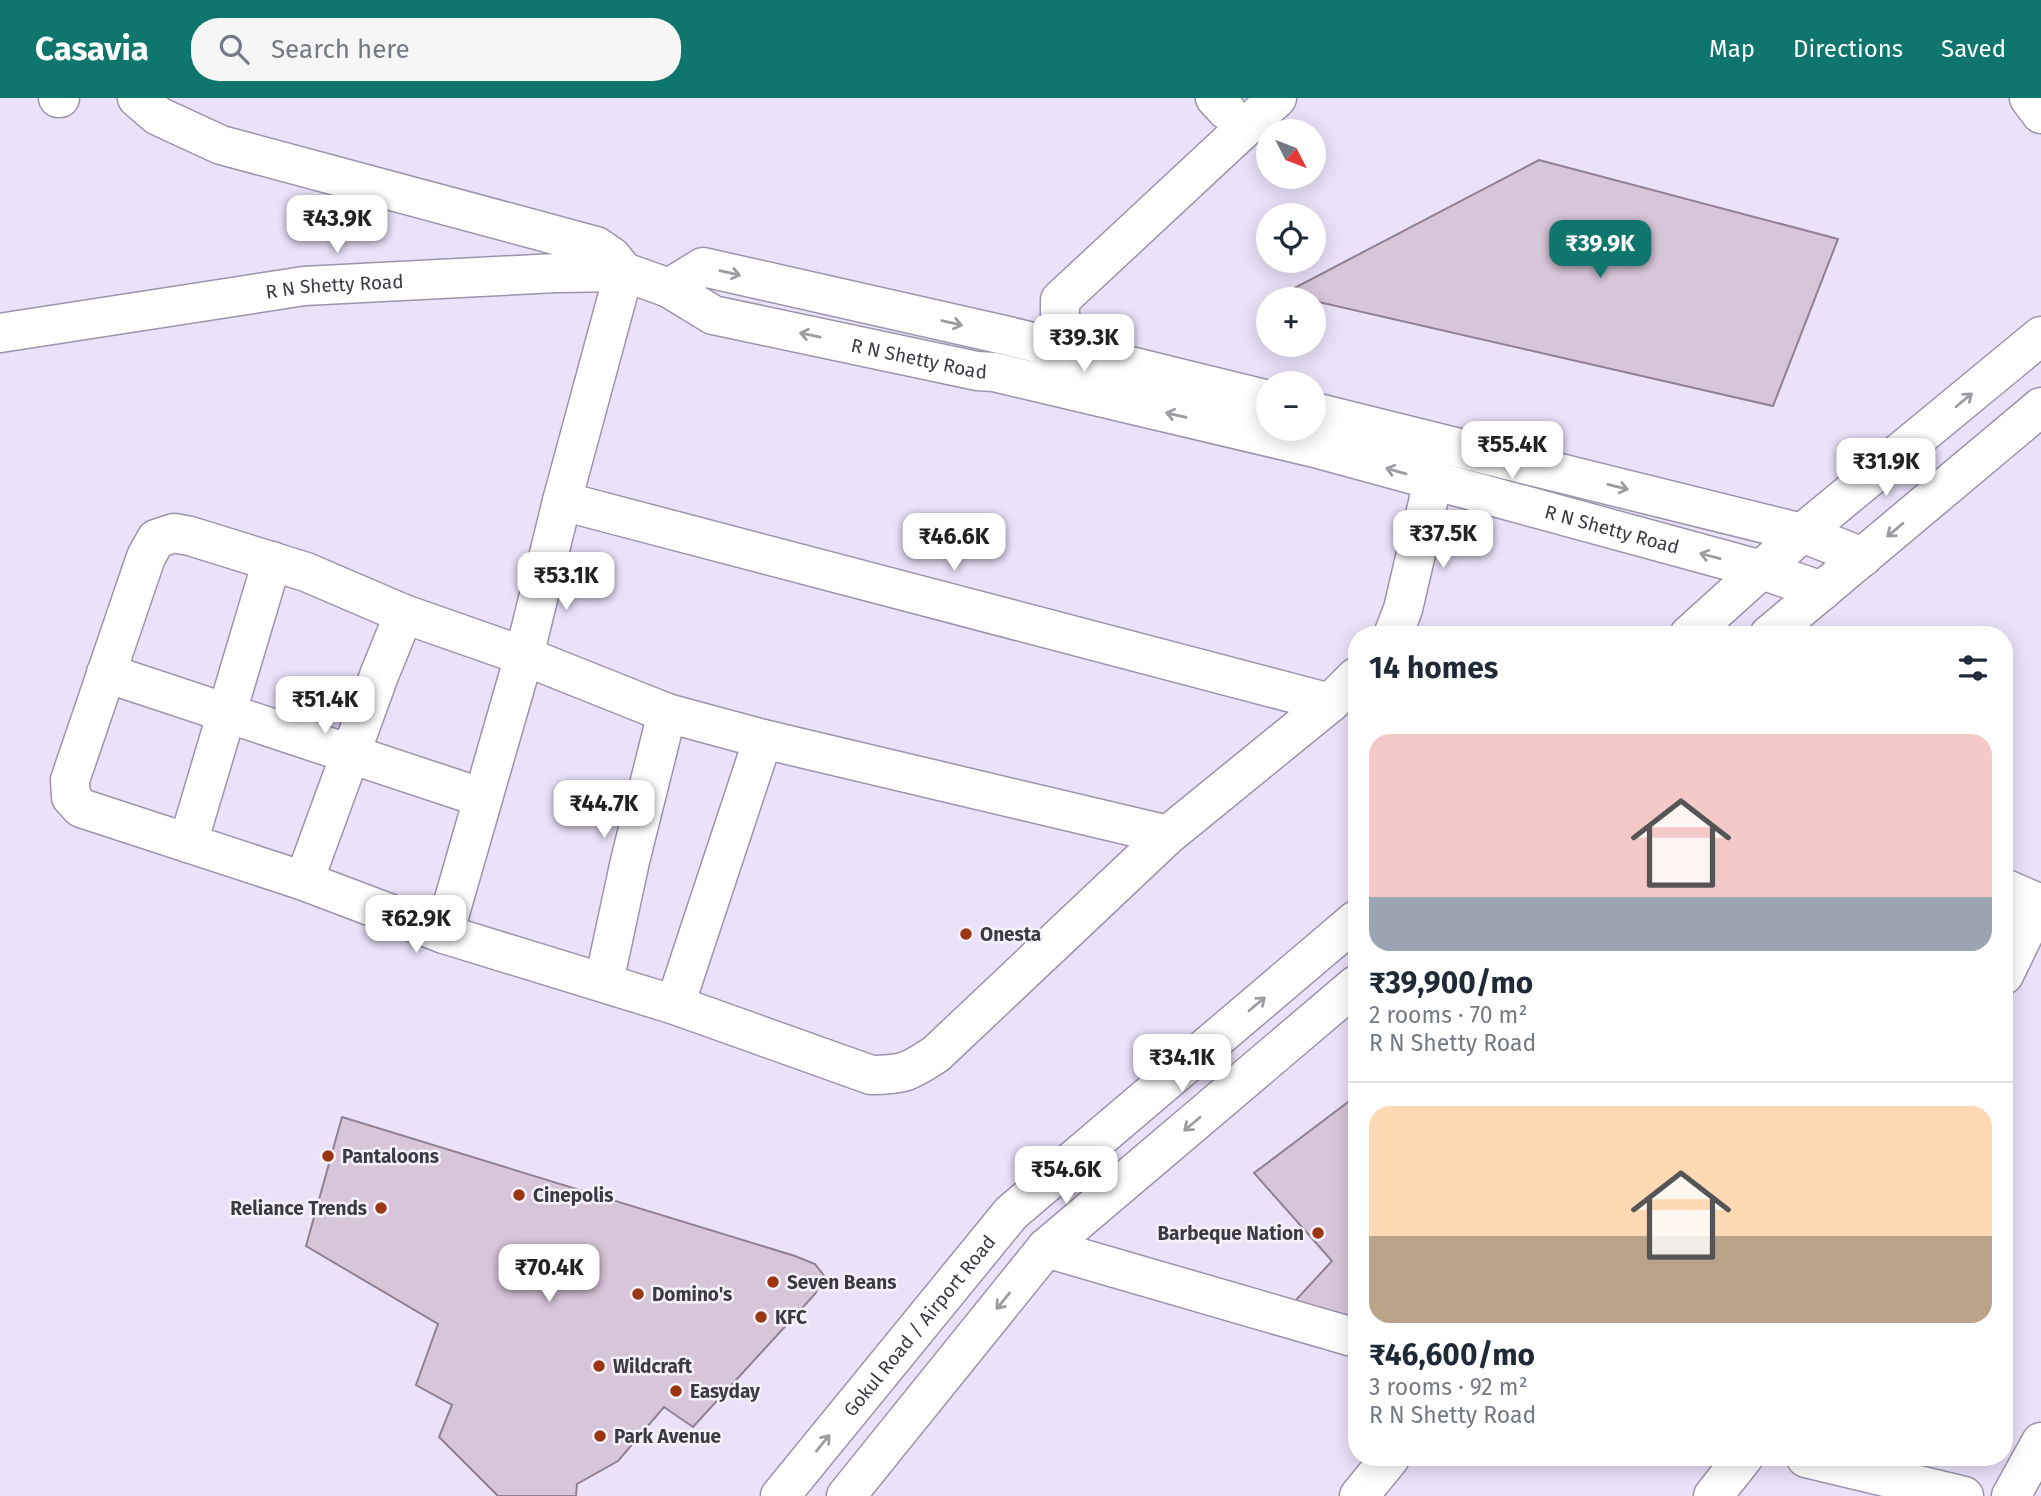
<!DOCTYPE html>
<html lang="en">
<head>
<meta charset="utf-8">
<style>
  :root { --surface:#fff; --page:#f6f6f7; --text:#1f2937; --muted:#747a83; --line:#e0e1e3; --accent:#0f766e }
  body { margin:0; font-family:"Fira Sans",sans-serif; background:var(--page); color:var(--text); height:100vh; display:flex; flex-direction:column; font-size:26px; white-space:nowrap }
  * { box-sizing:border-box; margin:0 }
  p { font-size:23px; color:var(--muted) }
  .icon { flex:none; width:38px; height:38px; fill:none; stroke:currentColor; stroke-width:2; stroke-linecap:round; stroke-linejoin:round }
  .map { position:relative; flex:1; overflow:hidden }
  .sheet { position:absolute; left:1348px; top:528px; width:665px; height:840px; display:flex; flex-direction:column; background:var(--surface); border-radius:28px; box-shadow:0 4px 18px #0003 }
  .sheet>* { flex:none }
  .needle { width:46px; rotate:132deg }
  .controls { position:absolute; left:1256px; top:21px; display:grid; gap:14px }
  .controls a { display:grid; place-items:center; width:70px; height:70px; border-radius:50%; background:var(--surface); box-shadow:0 4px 18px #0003; font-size:35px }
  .price { position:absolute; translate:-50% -60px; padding:0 16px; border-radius:14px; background:#fff; color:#222; font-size:23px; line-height:46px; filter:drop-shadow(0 2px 4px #0008) }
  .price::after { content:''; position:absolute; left:50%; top:42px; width:21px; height:16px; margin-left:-10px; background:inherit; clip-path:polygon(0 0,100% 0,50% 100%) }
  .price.current { background:var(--accent); color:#fff }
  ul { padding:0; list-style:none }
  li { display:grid; align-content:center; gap:14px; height:371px; padding:0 21px }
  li+li { border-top:2px solid var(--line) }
  li span { display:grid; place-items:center; height:217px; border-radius:21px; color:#555 }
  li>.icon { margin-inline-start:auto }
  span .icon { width:126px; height:126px; fill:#fffc; stroke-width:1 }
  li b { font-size:30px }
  h2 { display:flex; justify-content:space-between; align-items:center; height:84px; padding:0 21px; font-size:30px }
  header { display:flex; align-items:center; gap:42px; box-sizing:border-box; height:98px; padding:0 35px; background:var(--accent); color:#fff }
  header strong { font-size:33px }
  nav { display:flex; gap:38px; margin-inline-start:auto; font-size:24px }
  .search { width:490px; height:63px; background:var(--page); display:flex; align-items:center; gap:18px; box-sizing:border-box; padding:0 24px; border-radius:28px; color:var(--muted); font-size:26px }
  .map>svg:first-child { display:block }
  .building { fill:#d7c5d9; stroke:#908093; stroke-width:2 }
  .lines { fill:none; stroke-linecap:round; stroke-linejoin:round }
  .minor-casing { stroke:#9c94aa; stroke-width:41 }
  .major-casing { stroke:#9c94aa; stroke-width:41 }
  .minor { stroke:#fff; stroke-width:38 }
  .major { stroke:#fff; stroke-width:38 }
  .oneway { stroke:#9e9ca1 }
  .poi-dot { fill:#9c3511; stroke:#f6f2fc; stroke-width:2.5 }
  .labels { text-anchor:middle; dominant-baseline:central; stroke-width:5; stroke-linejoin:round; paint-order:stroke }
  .street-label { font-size:19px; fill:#3d3943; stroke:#f6f2fc }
  .poi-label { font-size:19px; font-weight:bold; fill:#3d3943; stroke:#f6f2fc; text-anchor:start }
</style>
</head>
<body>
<header>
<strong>Casavia</strong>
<div class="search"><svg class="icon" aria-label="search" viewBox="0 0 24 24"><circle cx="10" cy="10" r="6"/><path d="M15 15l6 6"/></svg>Search here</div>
<nav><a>Map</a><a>Directions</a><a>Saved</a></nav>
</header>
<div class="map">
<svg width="2041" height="1398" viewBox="0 0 2041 1398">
  <rect width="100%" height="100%" fill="#ebe2fa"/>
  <g class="building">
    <path d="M1539,62L1838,141L1773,308L1314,203V201L1283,196Z"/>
    <path d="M1356,998V1227L1294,1204L1332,1163L1254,1075Z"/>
    <path d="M342,1019L795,1158L815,1166L825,1179L815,1196L693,1329L664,1309L618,1363L577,1386L576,1398H498L439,1339L452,1307L416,1287L438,1226L306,1148Z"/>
  </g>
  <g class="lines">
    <g class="minor-casing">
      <g id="minor">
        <path d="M58,0H60"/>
        <path d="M137,0L158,18L221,47L596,148L612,159L624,174L562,403L524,558L444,836"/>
        <path d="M1215,0L1226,12"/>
        <path d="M2029,0L2041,16"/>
        <path d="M669,190L703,169L1004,237L1269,302"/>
        <path id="s1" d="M0,235L304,188L556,175L624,174L669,190L713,217L977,273L994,274L1315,350L1762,472L1822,493"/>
        <path d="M1053,275L1060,250V202L1277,0"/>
        <path d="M1314,314L1802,435L1863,459"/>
        <path d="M562,403L1330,605"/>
        <path d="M1393,537L1403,511L1433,383"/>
        <path d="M106,575L483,700"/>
        <path d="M1168,737L763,641L667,615L524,558L404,516L306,474L190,438L174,435L156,441L146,459L70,682L71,699L81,710L304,783L444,836L675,907L871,977C903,977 909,974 936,956L1168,737L1330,605L1356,579"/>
        <path d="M188,745L272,463"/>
        <path d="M304,783L380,575L404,516"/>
        <path d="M2004,790L2041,806"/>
        <path d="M2004,877L2039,805"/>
        <path d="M604,884L630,763L667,615"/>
        <path d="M675,907L763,641"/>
        <path d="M1046,1150L1356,1240"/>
        <path d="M1806,1360L1964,1398"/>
        <path d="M1359,1398L1390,1360"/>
        <path d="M1713,1398L1743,1360"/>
        <path d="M2011,1398L2041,1344"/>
      </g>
    </g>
    <g class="major-casing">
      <g id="major">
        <path d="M1689,537L1802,435L2041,238"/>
        <path d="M1769,537L2041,309"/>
        <path id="s2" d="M780,1398L1011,1115L1356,822"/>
        <path d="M846,1398L1046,1150L1356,887"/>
      </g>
    </g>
    <use href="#minor" class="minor"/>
    <use href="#major" class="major"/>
  </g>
  <defs><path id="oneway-shaft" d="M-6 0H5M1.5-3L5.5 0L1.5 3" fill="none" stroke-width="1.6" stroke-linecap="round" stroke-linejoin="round" transform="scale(1.75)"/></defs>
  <g class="oneway">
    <use href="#oneway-shaft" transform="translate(730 175) rotate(13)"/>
    <use href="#oneway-shaft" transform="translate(952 225) rotate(13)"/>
    <use href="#oneway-shaft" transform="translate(810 237) rotate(-168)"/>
    <use href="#oneway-shaft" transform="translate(1964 302) rotate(-40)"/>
    <use href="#oneway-shaft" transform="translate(1176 317) rotate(-167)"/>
    <use href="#oneway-shaft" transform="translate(1396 373) rotate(-164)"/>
    <use href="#oneway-shaft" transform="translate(1618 389) rotate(14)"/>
    <use href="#oneway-shaft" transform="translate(1895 432) rotate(140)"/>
    <use href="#oneway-shaft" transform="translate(1710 458) rotate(-165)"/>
    <use href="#oneway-shaft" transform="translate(1257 906) rotate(-40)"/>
    <use href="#oneway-shaft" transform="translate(1192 1026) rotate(140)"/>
    <use href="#oneway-shaft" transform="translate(1003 1203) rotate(129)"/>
    <use href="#oneway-shaft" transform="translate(823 1345) rotate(-51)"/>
  </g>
  <g class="poi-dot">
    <circle cx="966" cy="836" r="7"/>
    <circle cx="328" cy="1058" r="7"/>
    <circle cx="519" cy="1097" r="7"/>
    <circle cx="381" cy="1110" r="7"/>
    <circle cx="1318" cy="1135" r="7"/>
    <circle cx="773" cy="1184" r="7"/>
    <circle cx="638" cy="1196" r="7"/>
    <circle cx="761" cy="1219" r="7"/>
    <circle cx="599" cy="1268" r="7"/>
    <circle cx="676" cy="1293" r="7"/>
    <circle cx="600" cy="1338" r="7"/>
  </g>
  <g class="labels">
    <g class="street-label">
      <text stroke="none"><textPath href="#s1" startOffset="338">R N Shetty Road</textPath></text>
      <text stroke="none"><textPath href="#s1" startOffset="938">R N Shetty Road</textPath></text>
      <text stroke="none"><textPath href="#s1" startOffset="1652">R N Shetty Road</textPath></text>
      <text stroke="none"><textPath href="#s2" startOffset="220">Gokul Road / Airport Road</textPath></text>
    </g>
    <g class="poi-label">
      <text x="980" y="836">Onesta</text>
      <text x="342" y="1058">Pantaloons</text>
      <text x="533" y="1097">Cinepolis</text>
      <text x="367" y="1110" text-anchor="end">Reliance Trends</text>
      <text x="1304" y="1135" text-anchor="end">Barbeque Nation</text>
      <text x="787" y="1184">Seven Beans</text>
      <text x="652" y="1196">Domino's</text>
      <text x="775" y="1219">KFC</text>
      <text x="613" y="1268">Wildcraft</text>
      <text x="690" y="1293">Easyday</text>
      <text x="614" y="1338">Park Avenue</text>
    </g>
  </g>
</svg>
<div class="controls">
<a><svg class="needle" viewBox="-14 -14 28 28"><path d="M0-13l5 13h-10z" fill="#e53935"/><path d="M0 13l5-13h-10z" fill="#747a83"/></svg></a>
<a><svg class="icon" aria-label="locate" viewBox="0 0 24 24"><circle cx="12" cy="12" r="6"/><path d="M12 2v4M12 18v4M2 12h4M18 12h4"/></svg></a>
<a>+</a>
<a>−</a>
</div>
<b class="price" style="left:337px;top:157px">₹43.9K</b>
<b class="price current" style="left:1600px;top:182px">₹39.9K</b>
<b class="price" style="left:1084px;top:276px">₹39.3K</b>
<b class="price" style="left:1512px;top:383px">₹55.4K</b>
<b class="price" style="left:1886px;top:400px">₹31.9K</b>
<b class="price" style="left:1443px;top:472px">₹37.5K</b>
<b class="price" style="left:954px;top:475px">₹46.6K</b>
<b class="price" style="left:566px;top:514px">₹53.1K</b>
<b class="price" style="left:325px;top:638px">₹51.4K</b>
<b class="price" style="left:604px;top:742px">₹44.7K</b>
<b class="price" style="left:416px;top:857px">₹62.9K</b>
<b class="price" style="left:1182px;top:996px">₹34.1K</b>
<b class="price" style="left:1066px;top:1108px">₹54.6K</b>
<b class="price" style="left:549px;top:1206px">₹70.4K</b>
<section class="sheet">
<h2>14 homes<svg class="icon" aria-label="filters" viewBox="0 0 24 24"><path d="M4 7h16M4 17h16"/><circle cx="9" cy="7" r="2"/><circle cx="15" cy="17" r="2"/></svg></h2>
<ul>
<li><span style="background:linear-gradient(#f6c9c9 75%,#9aa5b1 0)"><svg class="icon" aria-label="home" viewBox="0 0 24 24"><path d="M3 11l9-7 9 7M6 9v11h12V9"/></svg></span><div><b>₹39,900/mo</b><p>2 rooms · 70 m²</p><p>R N Shetty Road</p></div></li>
<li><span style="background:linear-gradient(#ffd9b3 60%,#b9a48a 0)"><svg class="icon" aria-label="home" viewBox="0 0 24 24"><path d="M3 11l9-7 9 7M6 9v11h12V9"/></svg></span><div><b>₹46,600/mo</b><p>3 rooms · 92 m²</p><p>R N Shetty Road</p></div></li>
</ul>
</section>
</div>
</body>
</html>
